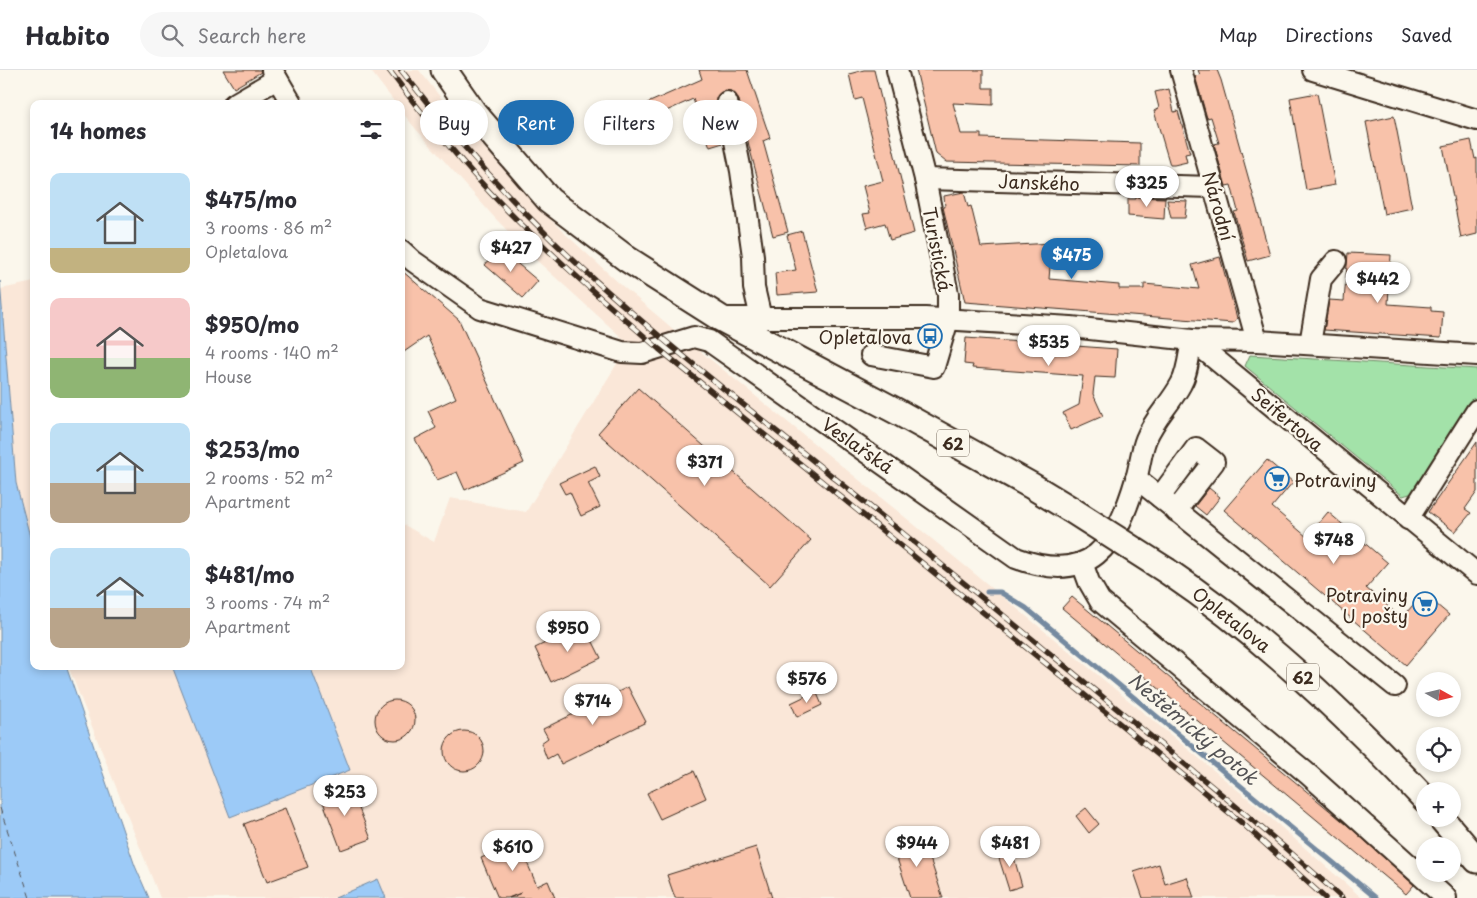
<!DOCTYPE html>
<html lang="en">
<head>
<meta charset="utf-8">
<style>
  :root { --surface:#fff; --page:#f7f7f7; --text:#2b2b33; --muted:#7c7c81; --line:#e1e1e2; --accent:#1f6fb2 }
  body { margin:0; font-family:"Playpen Sans",sans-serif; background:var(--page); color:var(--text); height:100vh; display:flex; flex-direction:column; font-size:19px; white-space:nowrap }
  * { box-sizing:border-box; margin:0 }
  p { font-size:16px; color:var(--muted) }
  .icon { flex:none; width:28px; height:28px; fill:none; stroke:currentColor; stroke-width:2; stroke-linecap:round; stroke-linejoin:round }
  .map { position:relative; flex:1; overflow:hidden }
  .panel { position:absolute; left:30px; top:30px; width:375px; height:570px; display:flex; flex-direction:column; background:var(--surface); border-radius:10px; box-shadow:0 2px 8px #0003 }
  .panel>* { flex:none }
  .guide { position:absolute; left:420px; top:30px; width:475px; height:45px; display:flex; gap:10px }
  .needle { width:32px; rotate:98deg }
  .tools { position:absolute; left:1416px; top:602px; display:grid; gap:10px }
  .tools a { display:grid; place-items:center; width:45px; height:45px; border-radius:50%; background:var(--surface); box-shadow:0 2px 8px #0003; font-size:25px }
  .price { position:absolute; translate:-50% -42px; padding:0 11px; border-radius:18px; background:#fff; color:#222; font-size:16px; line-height:32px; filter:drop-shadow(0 1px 2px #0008) }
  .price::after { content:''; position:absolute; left:50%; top:30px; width:15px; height:11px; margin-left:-8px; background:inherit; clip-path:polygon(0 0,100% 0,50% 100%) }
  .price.active { background:var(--accent); color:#fff }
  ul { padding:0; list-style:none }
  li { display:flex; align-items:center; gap:15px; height:125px; padding:0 20px }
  li span { display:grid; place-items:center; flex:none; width:140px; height:100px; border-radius:10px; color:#555 }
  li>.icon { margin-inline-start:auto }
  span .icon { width:60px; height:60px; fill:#fffc; stroke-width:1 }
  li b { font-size:21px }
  h2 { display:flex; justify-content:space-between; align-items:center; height:60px; padding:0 20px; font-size:21px }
  .tag { padding:0 18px; border-radius:22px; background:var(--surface); box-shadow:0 2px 8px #0003; font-size:18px; line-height:45px }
  .tag.active { background:var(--accent); color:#fff }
  header { display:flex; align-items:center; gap:30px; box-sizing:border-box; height:70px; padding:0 25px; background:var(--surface); border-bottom:1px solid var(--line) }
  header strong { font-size:24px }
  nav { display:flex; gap:28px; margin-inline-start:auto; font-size:18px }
  .search { width:350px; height:45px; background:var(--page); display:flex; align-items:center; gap:12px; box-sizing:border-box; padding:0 18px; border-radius:28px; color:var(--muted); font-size:19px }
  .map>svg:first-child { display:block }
  .built { fill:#fae7d8 }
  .green { fill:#a3e2a9; stroke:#6f8664 }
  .water { fill:#9ccaf7; stroke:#758aa0 }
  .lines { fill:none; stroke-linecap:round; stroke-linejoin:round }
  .stream { stroke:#758aa0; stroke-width:5 }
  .ferry { stroke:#535254; stroke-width:1; stroke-dasharray:6 5; stroke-linecap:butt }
  .building { fill:#f8c2aa; stroke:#3b2a1e }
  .minor-casing { stroke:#3b2a1e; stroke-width:24 }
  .major-casing { stroke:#3b2a1e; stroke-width:29 }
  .minor { stroke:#fbf7ec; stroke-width:20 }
  .major { stroke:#fbf7ec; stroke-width:25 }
  .rail-casing { stroke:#3b2a1e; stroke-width:5.5 }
  .rail { stroke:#fbf7ec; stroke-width:4; stroke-dasharray:11; stroke-linecap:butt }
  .major-bridge-casing { stroke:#3b2a1e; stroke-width:29; stroke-linecap:butt }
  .major-bridge { stroke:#fbf7ec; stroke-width:25 }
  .labels { text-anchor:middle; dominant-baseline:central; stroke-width:4.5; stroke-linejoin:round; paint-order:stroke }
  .shield { fill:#fbf7ec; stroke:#75685c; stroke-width:1 }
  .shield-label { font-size:16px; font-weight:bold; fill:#3b2a1e }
  .street-label { font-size:18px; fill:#3b2a1e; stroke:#fbf7ec }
  .poi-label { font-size:18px; fill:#3b2a1e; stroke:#fbf7ec; text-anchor:end }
  .water-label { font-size:19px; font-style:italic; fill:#535254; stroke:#fbf7ec }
</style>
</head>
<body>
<header>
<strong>Habito</strong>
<div class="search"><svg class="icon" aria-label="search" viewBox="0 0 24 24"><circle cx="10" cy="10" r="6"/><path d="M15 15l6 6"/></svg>Search here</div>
<nav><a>Map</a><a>Directions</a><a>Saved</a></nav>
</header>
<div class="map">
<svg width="1477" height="828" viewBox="0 0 1477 828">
  <rect width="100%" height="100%" fill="#fbf7ec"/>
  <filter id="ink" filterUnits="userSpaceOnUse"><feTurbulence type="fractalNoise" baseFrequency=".02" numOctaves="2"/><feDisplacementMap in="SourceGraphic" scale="10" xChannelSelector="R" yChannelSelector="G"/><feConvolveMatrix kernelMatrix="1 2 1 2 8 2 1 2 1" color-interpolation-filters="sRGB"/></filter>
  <g filter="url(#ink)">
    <g class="built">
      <path d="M370,0H419L445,33L522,120L561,160L620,214L679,264L969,499L1257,736L1362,828H160L68,596H401V453L434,472L450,428L526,442L629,274L534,188L494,147L415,58L401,41V34H396Z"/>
      <path d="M34,212V482L16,413L1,219Z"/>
    </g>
    <path class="green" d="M1250,285L1477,299V328L1416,422L1403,426L1245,296Z"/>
    <g class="water">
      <path d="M0,211L16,413L34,482V596H66L135,796L149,828H0Z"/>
      <path d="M172,596H310L350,700L230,747Z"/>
      <path d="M378,809L386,828H335Z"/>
    </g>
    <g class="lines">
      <path class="stream" d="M987,522H1000L1026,538L1376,828"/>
      <path class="ferry" d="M0,738L30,828"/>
    </g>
    <g class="building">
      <path d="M223,0H260L261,2L234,18Z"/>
      <path d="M699,0H747L770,68L763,71L788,162L773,166L749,76L739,30L731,21L725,20L720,23L716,29L723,73L710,77L693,29L613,65L605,47L632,35L634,39L702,9Z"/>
      <path d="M864,0H874L914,163L890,170L885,153L867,158L863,144L870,143L863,116L883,111L862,28L855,30L849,4Z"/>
      <path d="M916,0H983V18H993V35L953,33L961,64H981V68L1140,73V96L946,92L936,84Z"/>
      <path d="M1198,0H1217L1221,10L1270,185L1248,191L1234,142L1238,141L1231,115L1226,116L1223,106L1214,74L1219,73L1211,47L1207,48L1195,6L1200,5Z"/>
      <path d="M1169,19L1174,42L1178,41L1190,83L1185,84L1187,92L1174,95H1170L1154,41L1159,38L1155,22Z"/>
      <path d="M1317,23L1335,115L1306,120L1290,28Z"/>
      <path d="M1394,46L1412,138L1384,144L1366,52Z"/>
      <path d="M1471,70L1475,89L1477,88V164L1461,168L1443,76Z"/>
      <path d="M964,122L968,137L971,136L981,177L1052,173L1049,209L1119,215V219H1144V214L1199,219L1192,195L1220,187L1237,248L1233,253L965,232L943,137H945L944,126Z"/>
      <path d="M1136,127L1165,128L1164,149L1128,146V129H1136Z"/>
      <path d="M1167,130L1187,131L1185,148H1171Z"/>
      <path d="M802,161L818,222L777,225L775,203L796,200L787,165Z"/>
      <path d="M499,178L538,211L523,228L485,195Z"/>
      <path d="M1348,183L1391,185L1388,234L1431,237V241L1443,242L1441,268L1324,260L1329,230L1344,231Z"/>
      <path d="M401,200L459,250L524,393L465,420L457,402L437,410L415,369L436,358L428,341L456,328L427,266L401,284Z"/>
      <path d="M966,268L1117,279L1115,308L1095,307L1093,324L1103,346L1071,360L1063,343L1079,335L1083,306L972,298L973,295L964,294Z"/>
      <path d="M638,318L811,470L770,516L598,363Z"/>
      <path d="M1477,372V422L1465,439L1471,443L1455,462L1428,442Z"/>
      <path d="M1267,390L1293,412L1272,437L1307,467L1328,442L1388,493L1366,518L1402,548L1423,523L1449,545L1406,595L1224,440Z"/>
      <path d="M595,396L600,407L588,413L600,437L581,446L570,422L565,424L559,413Z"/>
      <path d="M1209,418L1220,427L1206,445L1195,436Z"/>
      <path d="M1072,527L1352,759L1414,815L1406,824L1062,538Z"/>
      <path d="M584,554L601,588L551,612L535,578Z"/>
      <path d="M628,617L646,652L561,694L556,684L547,689L541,673L548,668L543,659Z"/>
      <path d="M816,621L822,635L797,647L791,633Z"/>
      <circle cx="395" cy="650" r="20"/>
      <circle cx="464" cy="681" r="20"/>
      <path d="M694,701L706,728L660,749L647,723Z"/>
      <path d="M349,713L371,769L341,780L320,724Z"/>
      <path d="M285,738L308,797L267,812L244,754Z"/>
      <path d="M1086,738L1099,754L1089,763L1076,746Z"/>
      <path d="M515,764L537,816L548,811L555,828H509L521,823L508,828H498L481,788L493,783L489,775Z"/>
      <path d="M922,764L943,828H910L892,773Z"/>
      <path d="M756,777L772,828H675L667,805Z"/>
      <path d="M1011,777L1022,816L1009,820L997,782Z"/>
      <path d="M1159,794L1165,814L1187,807L1194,828H1143L1134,802Z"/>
    </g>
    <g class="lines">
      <g class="minor-casing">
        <g id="minor">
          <path d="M272,0L292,34"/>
          <path d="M1181,0L1257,271"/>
          <path d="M1313,0L1477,50"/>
          <path d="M727,32L741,101L753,186L754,218L761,248"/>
          <path d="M234,34L277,9"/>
          <path d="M925,109L1213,117"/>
          <path d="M401,180L413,191L480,238L622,282L642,283L694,267L709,271L1016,488C1091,516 1116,476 1136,409C1140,396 1141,381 1146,369C1154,349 1171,333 1181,314C1188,302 1189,284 1192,270"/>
          <path d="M720,248H925L1071,257L1192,270L1257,271L1477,285"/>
          <path d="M1192,270L1477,504"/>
          <path d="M1310,274L1321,209L1336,191"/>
          <path d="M871,285L934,297L948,250V224L925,109L897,0"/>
          <path d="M1136,408L1395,616"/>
          <path d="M1160,427L1196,378L1214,392L1176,441"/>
          <path d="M1408,449L1477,340"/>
          <path d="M1082,493L1089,512L1100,531L1309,705L1446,828"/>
        </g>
      </g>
      <g class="major-casing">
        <g id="major">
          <path d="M444,0L474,43L549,130L627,189L720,248L896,341L1032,416L1070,439"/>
          <path d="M1167,501C1263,566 1346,645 1425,729"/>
          <path d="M1442,749L1477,790"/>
        </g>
      </g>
      <use href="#minor" class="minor"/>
      <use href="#major" class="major"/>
      <g class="rail-casing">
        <g id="rail">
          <path d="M389,0C425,48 462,94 504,137C553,187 606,233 659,279L1242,753L1325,828"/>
          <path d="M401,0C448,60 498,117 552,170C640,255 737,329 832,406C927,482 1021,560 1115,637C1192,700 1269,762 1342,828"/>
        </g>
      </g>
      <use href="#rail" class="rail"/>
      <g class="major-bridge-casing">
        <path id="major-bridge" d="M1070,439L1167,501"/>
      </g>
      <use href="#major-bridge" class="major-bridge"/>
    </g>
  </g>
  <defs>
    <g id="bus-ring" transform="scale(1.25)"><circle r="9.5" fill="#fbf7ec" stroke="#1f6fb2" stroke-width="1.5"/><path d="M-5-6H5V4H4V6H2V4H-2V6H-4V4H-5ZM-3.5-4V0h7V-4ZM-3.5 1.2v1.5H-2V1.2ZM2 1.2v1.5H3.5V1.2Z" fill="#1f6fb2"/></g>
    <g id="supermarket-ring" transform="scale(1.25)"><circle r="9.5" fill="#fbf7ec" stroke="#1f6fb2" stroke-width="1.5"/><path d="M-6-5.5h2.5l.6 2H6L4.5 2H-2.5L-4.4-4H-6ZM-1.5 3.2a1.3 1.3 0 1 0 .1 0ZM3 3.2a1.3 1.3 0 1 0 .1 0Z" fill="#1f6fb2"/></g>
  </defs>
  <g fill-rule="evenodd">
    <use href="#bus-ring" x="930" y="266"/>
    <use href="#supermarket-ring" x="1277" y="409"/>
    <use href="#supermarket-ring" x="1425" y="534"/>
  </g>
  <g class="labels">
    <g class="shield">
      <rect x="937" y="359.5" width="32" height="27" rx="4"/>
      <rect x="1287" y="593.5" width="32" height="27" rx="4"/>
    </g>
    <g class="shield-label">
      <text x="953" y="373">62</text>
      <text x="1303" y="607">62</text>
    </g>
    <g class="street-label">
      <text transform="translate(1039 112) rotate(2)">Janského</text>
      <text transform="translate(1219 136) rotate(74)">Národní</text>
      <text transform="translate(938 179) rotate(79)">Turistická</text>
      <text transform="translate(1288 349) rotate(40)">Seifertova</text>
      <text transform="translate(858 375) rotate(35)">Veslařská</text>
      <text transform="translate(1232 549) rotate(38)">Opletalova</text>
    </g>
    <g class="poi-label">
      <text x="912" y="266">Opletalova</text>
      <text x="1294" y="409" text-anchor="start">Potraviny</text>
      <text x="1408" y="524">Potraviny<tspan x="1408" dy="21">U pošty</tspan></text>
    </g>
    <g class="water-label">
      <text transform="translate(1194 658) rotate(40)">Neštěmický potok</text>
    </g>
  </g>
</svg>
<div class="tools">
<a><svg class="needle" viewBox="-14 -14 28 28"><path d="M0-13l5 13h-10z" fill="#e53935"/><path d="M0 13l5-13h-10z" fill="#7c7c81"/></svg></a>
<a><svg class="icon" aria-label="locate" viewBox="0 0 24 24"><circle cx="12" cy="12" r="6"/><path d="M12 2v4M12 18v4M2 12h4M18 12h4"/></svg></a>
<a>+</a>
<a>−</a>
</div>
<b class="price" style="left:1147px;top:138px">$325</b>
<b class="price" style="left:511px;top:203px">$427</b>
<b class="price active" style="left:1072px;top:210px">$475</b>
<b class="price" style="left:1378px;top:234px">$442</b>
<b class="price" style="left:1049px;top:297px">$535</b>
<b class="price" style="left:705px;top:417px">$371</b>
<b class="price" style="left:1334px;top:495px">$748</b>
<b class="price" style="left:568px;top:583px">$950</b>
<b class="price" style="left:807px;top:634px">$576</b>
<b class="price" style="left:593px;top:656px">$714</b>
<b class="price" style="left:345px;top:747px">$253</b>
<b class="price" style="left:917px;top:798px">$944</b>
<b class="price" style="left:1010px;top:798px">$481</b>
<b class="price" style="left:513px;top:802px">$610</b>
<div class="guide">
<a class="tag">Buy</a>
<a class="tag active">Rent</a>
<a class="tag">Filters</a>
<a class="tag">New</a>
</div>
<section class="panel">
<h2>14 homes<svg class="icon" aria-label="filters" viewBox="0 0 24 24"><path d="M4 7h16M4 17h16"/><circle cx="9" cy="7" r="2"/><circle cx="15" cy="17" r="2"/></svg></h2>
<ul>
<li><span style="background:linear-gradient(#bfe0f5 75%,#c2b280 0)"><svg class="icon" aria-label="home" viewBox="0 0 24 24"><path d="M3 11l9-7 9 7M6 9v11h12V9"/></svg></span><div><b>$475/mo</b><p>3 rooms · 86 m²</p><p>Opletalova</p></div></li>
<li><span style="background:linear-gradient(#f6c9c9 60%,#8fb573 0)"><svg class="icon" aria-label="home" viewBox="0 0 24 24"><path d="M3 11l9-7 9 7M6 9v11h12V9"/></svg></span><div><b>$950/mo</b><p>4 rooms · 140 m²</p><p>House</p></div></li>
<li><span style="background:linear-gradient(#bfe0f5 60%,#b9a48a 0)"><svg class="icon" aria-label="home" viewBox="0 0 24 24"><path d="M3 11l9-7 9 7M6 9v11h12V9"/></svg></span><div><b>$253/mo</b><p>2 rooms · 52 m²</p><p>Apartment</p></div></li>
<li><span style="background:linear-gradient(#bfe0f5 60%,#b9a48a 0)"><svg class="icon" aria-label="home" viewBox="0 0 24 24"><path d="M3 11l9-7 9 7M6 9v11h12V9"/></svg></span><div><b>$481/mo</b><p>3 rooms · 74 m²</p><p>Apartment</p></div></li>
</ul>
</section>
</div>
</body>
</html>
